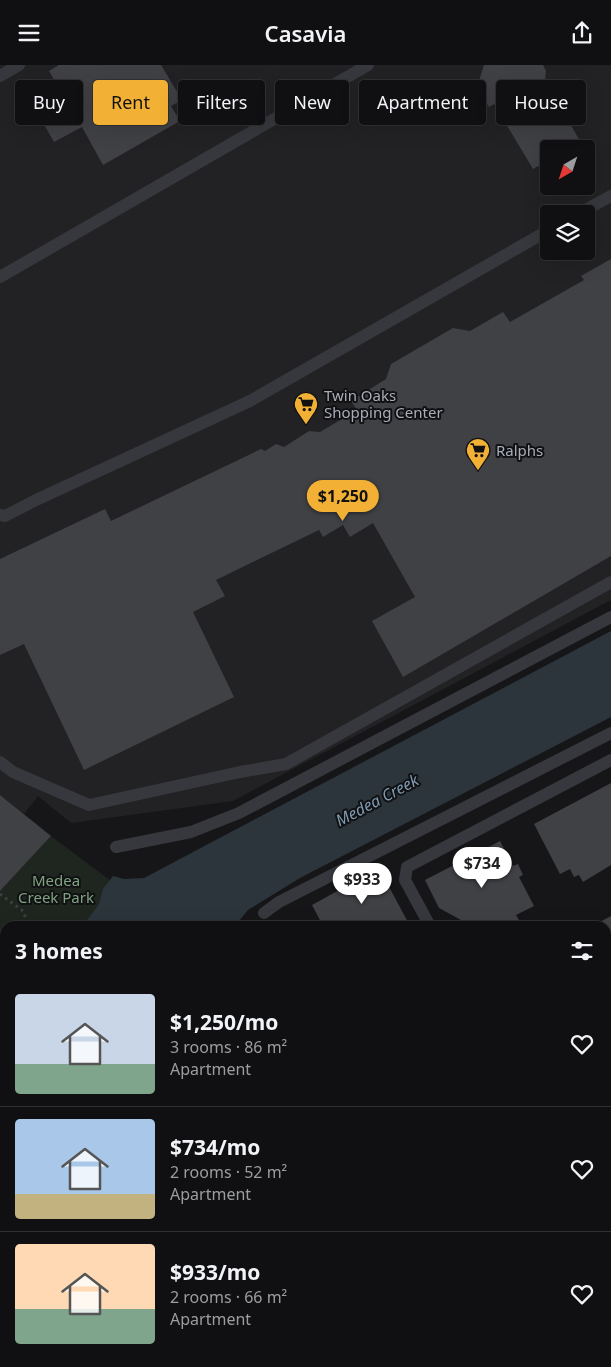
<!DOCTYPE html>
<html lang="en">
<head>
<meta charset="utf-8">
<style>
  :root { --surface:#101012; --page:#1e1e20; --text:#f1f3f6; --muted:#9c9d9f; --line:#303032; --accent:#f2b134 }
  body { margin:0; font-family:"Noto Sans",sans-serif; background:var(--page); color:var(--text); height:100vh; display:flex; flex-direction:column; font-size:19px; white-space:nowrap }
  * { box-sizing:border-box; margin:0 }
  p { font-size:16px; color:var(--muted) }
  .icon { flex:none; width:28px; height:28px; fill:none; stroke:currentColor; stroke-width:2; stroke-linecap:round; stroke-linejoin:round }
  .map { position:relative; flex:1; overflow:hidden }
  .details { position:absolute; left:0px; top:856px; width:611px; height:446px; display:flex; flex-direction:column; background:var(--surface); border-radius:15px 15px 0 0; box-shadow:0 5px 20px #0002,0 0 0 1px var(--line) }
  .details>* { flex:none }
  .top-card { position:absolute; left:15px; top:15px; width:581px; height:45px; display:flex; gap:10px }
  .needle { width:32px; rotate:219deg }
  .controls { position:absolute; left:540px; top:75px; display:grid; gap:10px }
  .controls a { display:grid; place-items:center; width:55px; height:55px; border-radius:5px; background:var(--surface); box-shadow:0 5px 20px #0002,0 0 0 1px var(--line); font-size:25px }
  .price { position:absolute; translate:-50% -42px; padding:0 11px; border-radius:18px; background:#fff; color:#222; font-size:16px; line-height:32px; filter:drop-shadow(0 1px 2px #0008) }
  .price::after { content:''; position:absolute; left:50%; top:30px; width:15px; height:11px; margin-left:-8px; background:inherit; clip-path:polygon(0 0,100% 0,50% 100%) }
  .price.current { background:var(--accent); color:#111 }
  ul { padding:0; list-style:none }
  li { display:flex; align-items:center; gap:15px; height:125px; padding:0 15px }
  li+li { border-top:1px solid var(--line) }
  li span { display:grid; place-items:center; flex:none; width:140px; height:100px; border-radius:5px; color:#555 }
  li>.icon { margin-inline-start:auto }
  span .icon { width:60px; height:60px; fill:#fffc; stroke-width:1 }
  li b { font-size:21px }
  h2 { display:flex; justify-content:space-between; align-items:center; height:60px; padding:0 15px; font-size:21px }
  .pill { padding:0 18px; border-radius:5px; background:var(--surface); box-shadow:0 5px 20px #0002,0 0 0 1px var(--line); font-size:18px; line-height:45px }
  .pill.current { background:var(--accent); color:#111 }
  header { display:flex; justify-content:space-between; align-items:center; height:65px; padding:0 15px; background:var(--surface); font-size:22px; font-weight:600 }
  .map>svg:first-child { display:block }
  .built { fill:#222225; fill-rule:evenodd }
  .green { fill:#1e261f }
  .water { fill:#2c353c }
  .building { fill:#404145 }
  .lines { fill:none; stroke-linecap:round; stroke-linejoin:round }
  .path { stroke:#3d3f44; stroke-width:3; stroke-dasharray:2.5 4; stroke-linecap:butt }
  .service { stroke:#37383d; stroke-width:12 }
  .labels { text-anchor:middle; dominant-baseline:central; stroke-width:4; stroke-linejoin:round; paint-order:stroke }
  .poi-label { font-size:15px; fill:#a8adb8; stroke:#111113; text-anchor:start }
  .park-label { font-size:15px; fill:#7fa381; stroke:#111113 }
  .water-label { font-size:16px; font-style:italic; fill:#7f9bb3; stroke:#111113 }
</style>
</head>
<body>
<header><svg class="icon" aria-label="menu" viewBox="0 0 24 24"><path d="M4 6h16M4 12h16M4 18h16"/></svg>Casavia<svg class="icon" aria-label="share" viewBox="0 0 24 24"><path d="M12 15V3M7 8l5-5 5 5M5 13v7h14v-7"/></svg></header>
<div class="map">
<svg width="611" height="1302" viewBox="0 0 611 1302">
  <rect width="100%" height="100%" fill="#161618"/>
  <path class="built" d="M0,0H611V535L233,736L71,758L38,731L24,749L0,730ZM549,84H586V121H549ZM549,149H586V186H549Z"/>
  <path class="green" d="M51,771L171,861H5V1298H587L596,1302H0V826Z"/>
  <g class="water">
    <path d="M611,566V652L300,813L248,845L235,861H83L99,839L103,824L113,811L124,814L144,813Z"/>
    <path d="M5,957V1193L0,1189V965Z"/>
    <path d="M111,1298H196L198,1302H115Z"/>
  </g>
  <g class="building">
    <path d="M59,0H161L182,35L171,41L180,56L103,100L82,62L54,77L34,42L61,26L49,6Z"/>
    <path d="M484,0H543L546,6L545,15L580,76L567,84H549V95L533,104L494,39L489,42L477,22Z"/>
    <path d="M611,194V491L403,612L372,556L415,532L373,458L350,472L343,460L323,472L319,465L216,515L225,531L193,547L234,632L84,705L24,579L0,590V494L105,444L111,456L261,384L265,386L276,379L284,382L309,366L320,367L357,345L351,336L386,314L391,299L453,263L470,266L503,247L510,257L584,215L581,211Z"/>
    <path d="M611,718V800L583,817L579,810L574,812L570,804L560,809L534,759Z"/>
    <path d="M0,730L51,771L0,826Z"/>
    <path d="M500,776L513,801L518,799L523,810L519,812L534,841L516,850L519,855L508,861L506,857L498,861H472L439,843L425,815Z"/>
    <path d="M379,803L410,861H318L317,859L321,857L312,840Z"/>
    <path d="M611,851V916L606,915V861H598V858Z"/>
    <rect x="606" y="986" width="5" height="65"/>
    <path d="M606,1098L609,1100L607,1102L611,1104V1165L606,1174Z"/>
  </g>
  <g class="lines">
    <g class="path">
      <path d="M0,829L23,846L28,859L26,861"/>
      <path d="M0,894L5,891"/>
    </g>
    <g class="service">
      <path d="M0,11L19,0"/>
      <path d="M578,149L611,131"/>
      <path d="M0,212L368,0"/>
      <path d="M0,450L5,451L36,435L250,336L549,165"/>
      <path d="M0,697L13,707L89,740L240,707L286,699L611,517"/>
      <path d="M116,782L191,767L239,748L611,552"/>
      <path d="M264,848L279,837L611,668"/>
      <path d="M430,861L405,815L407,802L611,695"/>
    </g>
  </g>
  <defs>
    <g id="supermarket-pin" transform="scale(1.25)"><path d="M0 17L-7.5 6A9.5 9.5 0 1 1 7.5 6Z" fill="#f2b134" stroke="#111113"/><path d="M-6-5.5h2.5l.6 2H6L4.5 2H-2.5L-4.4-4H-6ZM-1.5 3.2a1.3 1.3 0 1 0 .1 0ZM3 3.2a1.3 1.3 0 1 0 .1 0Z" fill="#111"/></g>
  </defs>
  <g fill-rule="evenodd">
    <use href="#supermarket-pin" x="306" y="339"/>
    <use href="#supermarket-pin" x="478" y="385"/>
  </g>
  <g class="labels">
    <g class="poi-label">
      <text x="324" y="330">Twin Oaks<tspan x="324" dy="17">Shopping Center</tspan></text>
      <text x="496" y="385">Ralphs</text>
    </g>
    <g class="park-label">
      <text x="56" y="815">Medea<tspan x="56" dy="17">Creek Park</tspan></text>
    </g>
    <g class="water-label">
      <text transform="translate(377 735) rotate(-28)">Medea Creek</text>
    </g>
  </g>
</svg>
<div class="controls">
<a><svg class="needle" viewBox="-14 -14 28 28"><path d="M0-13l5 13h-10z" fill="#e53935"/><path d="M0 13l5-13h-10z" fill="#9c9d9f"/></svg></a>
<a><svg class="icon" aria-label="layers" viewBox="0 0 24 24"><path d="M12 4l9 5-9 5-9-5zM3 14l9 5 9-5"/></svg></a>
</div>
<b class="price current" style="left:343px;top:457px">$1,250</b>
<b class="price" style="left:482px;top:824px">$734</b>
<b class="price" style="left:362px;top:840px">$933</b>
<div class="top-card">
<a class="pill">Buy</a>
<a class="pill current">Rent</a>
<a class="pill">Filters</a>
<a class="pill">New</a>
<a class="pill">Apartment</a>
<a class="pill">House</a>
</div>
<section class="details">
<h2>3 homes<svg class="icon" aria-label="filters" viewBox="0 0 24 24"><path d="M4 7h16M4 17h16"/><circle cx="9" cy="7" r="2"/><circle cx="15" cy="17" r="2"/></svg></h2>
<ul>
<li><span style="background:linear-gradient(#c9d6e8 70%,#7fa58c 0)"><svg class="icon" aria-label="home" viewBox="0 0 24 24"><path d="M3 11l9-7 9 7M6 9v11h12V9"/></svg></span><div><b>$1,250/mo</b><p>3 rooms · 86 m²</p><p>Apartment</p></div><svg class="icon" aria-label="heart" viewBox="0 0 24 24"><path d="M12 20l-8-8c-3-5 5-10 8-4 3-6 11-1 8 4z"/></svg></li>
<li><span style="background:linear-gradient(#a9c7e8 75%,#c2b280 0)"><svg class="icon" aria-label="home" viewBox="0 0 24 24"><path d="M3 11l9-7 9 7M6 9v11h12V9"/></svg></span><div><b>$734/mo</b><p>2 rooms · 52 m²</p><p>Apartment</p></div><svg class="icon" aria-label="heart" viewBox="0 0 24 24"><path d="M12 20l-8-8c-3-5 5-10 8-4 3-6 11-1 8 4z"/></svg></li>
<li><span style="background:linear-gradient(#ffd9b3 65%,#7fa58c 0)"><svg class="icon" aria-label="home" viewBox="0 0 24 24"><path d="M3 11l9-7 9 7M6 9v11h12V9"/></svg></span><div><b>$933/mo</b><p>2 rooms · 66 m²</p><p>Apartment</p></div><svg class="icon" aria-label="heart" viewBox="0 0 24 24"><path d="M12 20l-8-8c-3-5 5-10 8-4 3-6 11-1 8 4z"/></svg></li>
</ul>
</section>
</div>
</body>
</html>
